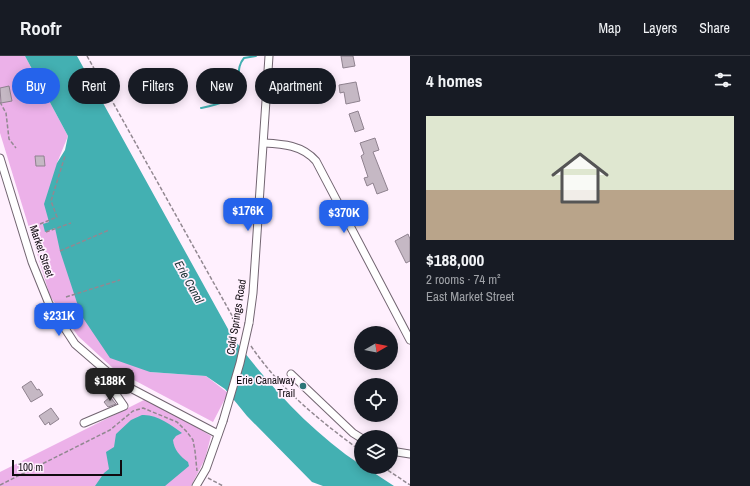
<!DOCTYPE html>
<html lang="en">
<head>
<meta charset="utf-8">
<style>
  :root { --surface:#171b24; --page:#242831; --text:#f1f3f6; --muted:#9ea1a6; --line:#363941; --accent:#2563eb }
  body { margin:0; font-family:"Archivo Narrow",sans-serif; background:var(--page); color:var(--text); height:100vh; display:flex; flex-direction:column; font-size:15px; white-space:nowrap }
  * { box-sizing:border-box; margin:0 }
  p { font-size:13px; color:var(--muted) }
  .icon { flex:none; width:22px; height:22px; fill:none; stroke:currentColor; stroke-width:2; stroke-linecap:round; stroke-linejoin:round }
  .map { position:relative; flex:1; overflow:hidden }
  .panel { display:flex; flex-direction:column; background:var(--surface); width:340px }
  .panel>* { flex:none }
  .guide { position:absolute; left:12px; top:12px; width:338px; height:36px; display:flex; gap:8px }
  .needle { width:26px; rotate:81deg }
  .tools { position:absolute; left:354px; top:270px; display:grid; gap:8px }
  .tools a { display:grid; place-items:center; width:44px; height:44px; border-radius:50%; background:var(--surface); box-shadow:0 2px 10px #0003; font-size:20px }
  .scale { position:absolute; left:12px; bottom:10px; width:110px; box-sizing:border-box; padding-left:4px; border:2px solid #100b10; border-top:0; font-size:11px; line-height:14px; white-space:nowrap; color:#100b10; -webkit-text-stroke:3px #fff0fe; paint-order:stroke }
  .price { position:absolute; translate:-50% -34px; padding:0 9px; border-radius:8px; background:var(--accent); color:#fff; font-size:13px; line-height:26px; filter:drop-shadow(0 1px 2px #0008) }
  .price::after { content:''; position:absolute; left:50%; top:24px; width:12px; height:9px; margin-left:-6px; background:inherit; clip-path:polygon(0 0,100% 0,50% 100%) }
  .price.current { background:#222; color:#fff }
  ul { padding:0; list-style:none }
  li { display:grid; align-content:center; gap:8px; height:212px; padding:0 16px }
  li span { display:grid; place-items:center; height:124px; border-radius:0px; color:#555 }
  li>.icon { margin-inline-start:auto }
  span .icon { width:72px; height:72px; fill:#fffc; stroke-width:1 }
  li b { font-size:17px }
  h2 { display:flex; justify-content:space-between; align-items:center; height:48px; padding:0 16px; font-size:17px }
  .tag { padding:0 14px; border-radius:18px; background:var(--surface); box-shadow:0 2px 10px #0003; font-size:14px; line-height:36px }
  .tag.current { background:var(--accent); color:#fff }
  header { display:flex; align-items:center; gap:24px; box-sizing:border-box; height:56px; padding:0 20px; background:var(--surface); border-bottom:1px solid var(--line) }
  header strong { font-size:19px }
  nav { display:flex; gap:22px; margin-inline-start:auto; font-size:14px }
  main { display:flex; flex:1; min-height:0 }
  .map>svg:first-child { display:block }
  .green { fill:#ecb1e9 }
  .water { fill:#43b0b2 }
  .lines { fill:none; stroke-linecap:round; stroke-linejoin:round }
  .stream { stroke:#43b0b2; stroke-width:2 }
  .building { fill:#c5b8c4; stroke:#8f828f }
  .minor-casing { stroke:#726571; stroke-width:9 }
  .path { stroke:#928891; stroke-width:1.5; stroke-dasharray:4 2; stroke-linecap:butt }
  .minor { stroke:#fff; stroke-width:7 }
  .minor-bridge-casing { stroke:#726571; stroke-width:9; stroke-linecap:butt }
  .minor-bridge { stroke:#fff; stroke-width:7 }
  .poi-dot { fill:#2c7678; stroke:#fff0fe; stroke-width:1.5 }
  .labels { text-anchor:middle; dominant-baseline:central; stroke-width:3.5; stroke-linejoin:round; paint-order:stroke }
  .street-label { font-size:11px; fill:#100b10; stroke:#fff0fe }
  .poi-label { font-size:11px; fill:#100b10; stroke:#fff0fe; text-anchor:end }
  .water-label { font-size:12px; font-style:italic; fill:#1a3233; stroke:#fff0fe }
</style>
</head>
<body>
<header>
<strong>Roofr</strong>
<nav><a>Map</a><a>Layers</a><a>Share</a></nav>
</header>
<main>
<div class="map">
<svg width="410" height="430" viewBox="0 0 410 430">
  <rect width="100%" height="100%" fill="#fff0fe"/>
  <g class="green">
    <path d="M0,0H25L68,80L57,107L150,316L206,320L228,337L213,366L115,314L78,280L50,240L0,77Z"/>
    <path d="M148,342L211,380L205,403L191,430H0V416Z"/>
  </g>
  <g class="water">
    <path d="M25,0H77L233,282C270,330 310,375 361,409V411H365L394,430H323L312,426L247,360L225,333L206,320L150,316L110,302L81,259L60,195L55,172L45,176L43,168L49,166L44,148L57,107L65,94L68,80Z"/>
    <path d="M142,359C157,358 171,369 182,377L176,380L173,384C174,394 180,400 188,406L189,410L165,430H95L104,417L109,413L106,396L114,391L116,378L131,364Z"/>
  </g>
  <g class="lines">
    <path class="stream" d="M201,52C216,49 237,45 238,26C239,16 238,9 244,2L256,0"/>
  </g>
  <g class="building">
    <path d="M341,0H353L355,10L343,12Z"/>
    <path d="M356,26L360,45L346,48L344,36L340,37L339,29Z"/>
    <path d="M9,30L12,45L1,47L0,32Z"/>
    <path d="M358,55L364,73L355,76L349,58Z"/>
    <path d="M375,82L379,94L373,96L388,134L377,138L373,127L367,130L364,122L368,121L361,100L364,98L360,87Z"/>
    <path d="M35,100H44L45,110H36Z"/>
    <path d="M408,178L410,183V205L406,207L395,185Z"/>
    <path d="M31,325L37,334L39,333L43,339L31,346L22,331Z"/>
    <path d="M110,341L116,348L108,351L104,346Z"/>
    <path d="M51,352L59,363L50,369L49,366L45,369L39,360Z"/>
  </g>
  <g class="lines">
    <g class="minor-casing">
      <g id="minor">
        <path d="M264,87C283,88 302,89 316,105L410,284"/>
        <path d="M0,102L32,206L49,248L75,288L119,326L218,378"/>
        <path d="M249,267L253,237L269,0"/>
        <path d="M291,318L353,377L361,382"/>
        <path d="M84,367L124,350L113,334L119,326"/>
        <path d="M391,395L410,398"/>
        <path d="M196,430L206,413L223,365"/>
      </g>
    </g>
    <g class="path">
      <path d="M87,0L240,274"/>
      <path d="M0,46L6,57L9,83L16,92"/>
      <path d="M40,168L57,161L51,145L65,100"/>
      <path d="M46,176L71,167"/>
      <path d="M60,195L109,174"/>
      <path d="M66,241L120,224"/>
      <path d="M251,290C280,333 320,365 361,395"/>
      <path d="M367,377L374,381"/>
      <path d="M383,411L410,429"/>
      <path d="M208,422L223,430"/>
      <path d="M0,429L110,374L133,355L143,352L177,366L187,376L193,384L195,395L197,415"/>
    </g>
    <use href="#minor" class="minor"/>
    <g class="minor-bridge-casing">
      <path id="minor-bridge" d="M223,365L240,307L249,267"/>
    </g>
    <use href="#minor-bridge" class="minor-bridge"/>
  </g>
  <circle class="poi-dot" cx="303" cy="330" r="4"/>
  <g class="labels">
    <g class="street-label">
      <text transform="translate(42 195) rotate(71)">Market Street</text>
      <text transform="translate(236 261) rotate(-81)">Cold Springs Road</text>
    </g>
    <g class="poi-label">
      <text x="295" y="324">Erie Canalway<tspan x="295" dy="13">Trail</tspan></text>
    </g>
    <g class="water-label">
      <text transform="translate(189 226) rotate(61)">Erie Canal</text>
    </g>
  </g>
</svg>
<div class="tools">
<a><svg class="needle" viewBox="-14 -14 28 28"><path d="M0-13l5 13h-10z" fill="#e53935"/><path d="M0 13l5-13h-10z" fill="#9ea1a6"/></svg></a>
<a><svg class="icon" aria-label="locate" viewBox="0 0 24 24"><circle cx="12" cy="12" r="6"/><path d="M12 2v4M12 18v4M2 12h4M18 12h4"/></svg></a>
<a><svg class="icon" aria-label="layers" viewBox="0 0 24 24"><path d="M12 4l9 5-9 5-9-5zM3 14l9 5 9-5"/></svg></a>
</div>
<div class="scale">100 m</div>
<b class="price" style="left:248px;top:176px">$176K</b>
<b class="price" style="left:344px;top:178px">$370K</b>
<b class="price" style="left:59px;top:281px">$231K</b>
<b class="price current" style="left:110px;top:346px">$188K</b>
<div class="guide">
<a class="tag current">Buy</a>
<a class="tag">Rent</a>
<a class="tag">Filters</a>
<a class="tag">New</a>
<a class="tag">Apartment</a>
</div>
</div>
<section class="panel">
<h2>4 homes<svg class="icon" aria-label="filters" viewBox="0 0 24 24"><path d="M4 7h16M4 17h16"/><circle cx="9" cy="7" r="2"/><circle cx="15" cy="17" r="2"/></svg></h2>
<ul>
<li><span style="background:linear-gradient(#dfe7d0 60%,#b9a48a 0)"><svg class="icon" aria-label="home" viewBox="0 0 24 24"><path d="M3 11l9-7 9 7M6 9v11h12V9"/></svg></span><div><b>$188,000</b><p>2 rooms · 74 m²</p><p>East Market Street</p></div></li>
</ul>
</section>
</main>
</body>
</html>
